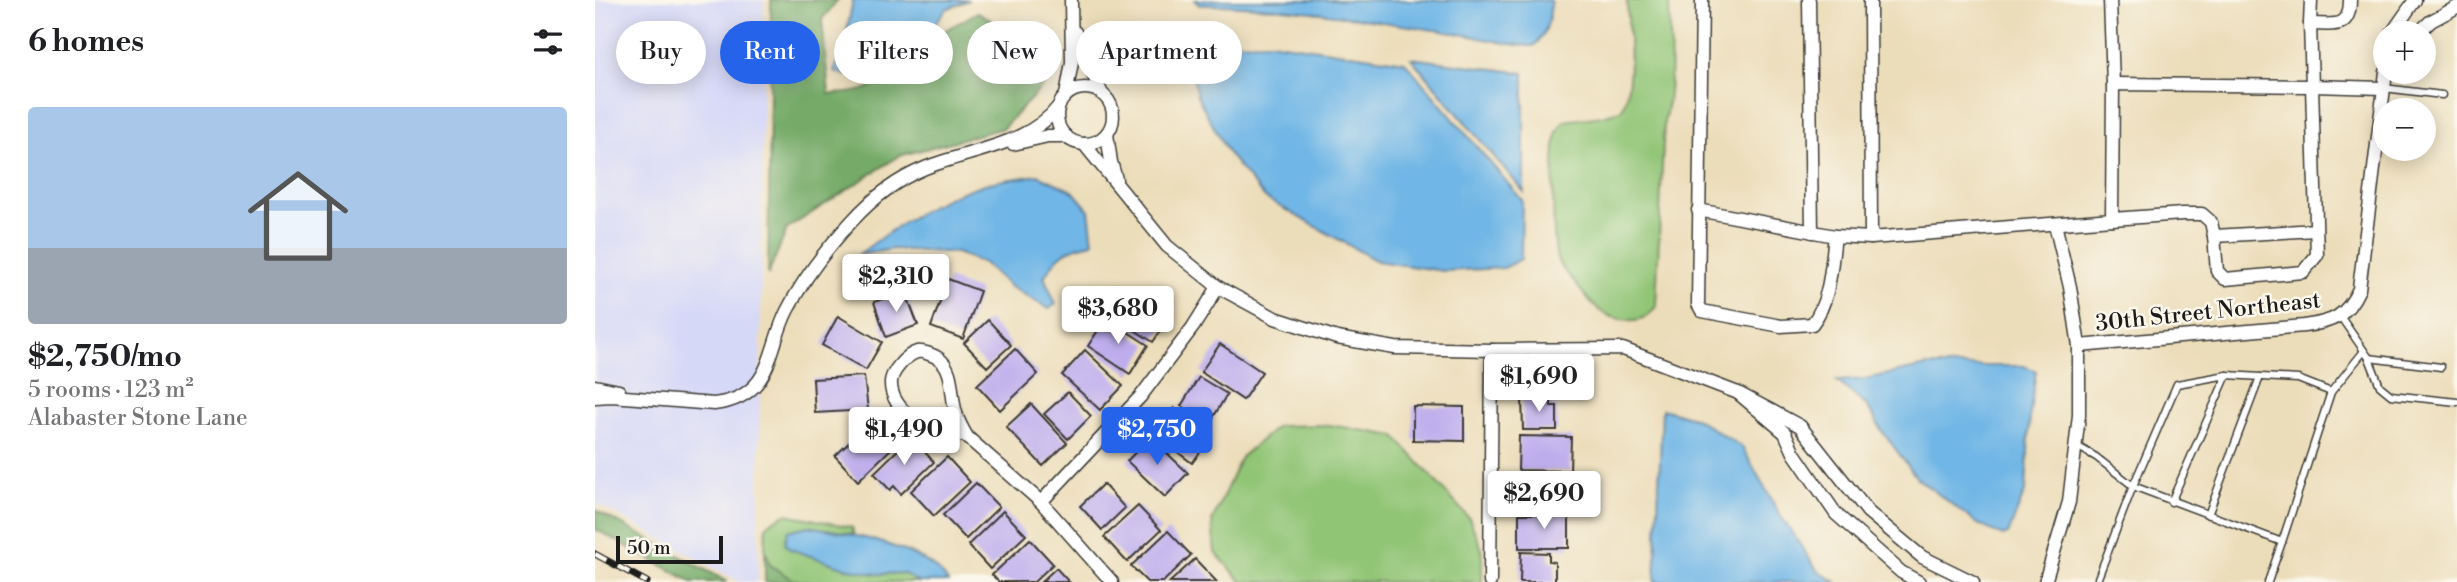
<!DOCTYPE html>
<html lang="en">
<head>
<meta charset="utf-8">
<style>
  :root { --surface:#fff; --page:#f6f6f6; --text:#202124; --muted:#757577; --accent:#2563eb }
  body { margin:0; font-family:"Libre Bodoni",serif; background:var(--page); color:var(--text); height:100vh; display:flex; flex-direction:column; font-size:26px; white-space:nowrap }
  * { box-sizing:border-box; margin:0 }
  p { font-size:23px; color:var(--muted) }
  .icon { flex:none; width:38px; height:38px; fill:none; stroke:currentColor; stroke-width:2; stroke-linecap:round; stroke-linejoin:round }
  .map { position:relative; flex:1; overflow:hidden }
  .panel { display:flex; flex-direction:column; background:var(--surface); width:595px }
  .panel>* { flex:none }
  .hud { position:absolute; left:21px; top:21px; width:665px; height:63px; display:flex; gap:14px }
  .buttons { position:absolute; left:1778px; top:21px; display:grid; gap:14px }
  .buttons a { display:grid; place-items:center; width:63px; height:63px; border-radius:50%; background:var(--surface); box-shadow:0 4px 18px #0003; font-size:35px }
  .scale { position:absolute; left:21px; bottom:18px; width:107px; box-sizing:border-box; padding-left:7px; border:4px solid #1c1c1c; border-top:0; font-size:19px; line-height:24px; white-space:nowrap; color:#1c1c1c; -webkit-text-stroke:5px #fbf7ec; paint-order:stroke }
  .price { position:absolute; translate:-50% -60px; padding:0 16px; border-radius:7px; background:#fff; color:#222; font-size:23px; line-height:46px; filter:drop-shadow(0 2px 4px #0008) }
  .price::after { content:''; position:absolute; left:50%; top:42px; width:21px; height:16px; margin-left:-10px; background:inherit; clip-path:polygon(0 0,100% 0,50% 100%) }
  .price.selected { background:var(--accent); color:#fff }
  ul { padding:0; list-style:none }
  li { display:grid; align-content:center; gap:14px; height:371px; padding:0 28px }
  li span { display:grid; place-items:center; height:217px; border-radius:7px; color:#555 }
  li>.icon { margin-inline-start:auto }
  span .icon { width:126px; height:126px; fill:#fffc; stroke-width:1 }
  li b { font-size:30px }
  h2 { display:flex; justify-content:space-between; align-items:center; height:84px; padding:0 28px; font-size:30px }
  .chip { padding:0 24px; border-radius:32px; background:var(--surface); box-shadow:0 4px 18px #0003; font-size:24px; line-height:63px }
  .chip.selected { background:var(--accent); color:#fff }
  main { display:flex; flex:1; min-height:0 }
  .map>svg:first-child { display:block }
  .built { fill:#d6d8f8 }
  .green { fill:#91c576; stroke:#567049; stroke-width:2 }
  .forest { fill:#74aa67; stroke:#486342; stroke-width:2 }
  .water { fill:#6fb6e6; stroke:#466981; stroke-width:2 }
  .building { fill:#bdaded }
  .lines { fill:none; stroke-linecap:round; stroke-linejoin:round }
  .service-casing { stroke:#3b3934; stroke-width:9 }
  .minor-casing { stroke:#3b3934; stroke-width:15 }
  .service { stroke:#fff; stroke-width:6 }
  .minor { stroke:#fff; stroke-width:12 }
  .rail-casing { stroke:#1c1c1c; stroke-width:7 }
  .rail { stroke:#fbf7ec; stroke-width:4.5; stroke-dasharray:13; stroke-linecap:butt }
  .labels { text-anchor:middle; dominant-baseline:central; stroke-width:5; stroke-linejoin:round; paint-order:stroke }
  .street-label { font-size:23px; fill:#1c1c1c; stroke:#fbf7ec }
</style>
</head>
<body>
<main>
<section class="panel">
<h2>6 homes<svg class="icon" aria-label="filters" viewBox="0 0 24 24"><path d="M4 7h16M4 17h16"/><circle cx="9" cy="7" r="2"/><circle cx="15" cy="17" r="2"/></svg></h2>
<ul>
<li><span style="background:linear-gradient(#a9c7e8 65%,#9aa5b1 0)"><svg class="icon" aria-label="home" viewBox="0 0 24 24"><path d="M3 11l9-7 9 7M6 9v11h12V9"/></svg></span><div><b>$2,750/mo</b><p>5 rooms · 123 m²</p><p>Alabaster Stone Lane</p></div></li>
</ul>
</section>
<div class="map">
<svg width="1862" height="582" viewBox="0 0 1862 582">
  <rect width="100%" height="100%" fill="#fbf7ec"/>
  <filter id="ink" filterUnits="userSpaceOnUse"><feTurbulence type="fractalNoise" baseFrequency=".0143" numOctaves="2"/><feDisplacementMap in="SourceGraphic" scale="14" xChannelSelector="R" yChannelSelector="G"/><feConvolveMatrix kernelMatrix="1 2 1 2 8 2 1 2 1" color-interpolation-filters="sRGB"/></filter>
  <filter id="wash" filterUnits="userSpaceOnUse"><feTurbulence type="fractalNoise" baseFrequency=".00686" numOctaves="4" result="noise"/><feDisplacementMap in="SourceGraphic" scale="28" xChannelSelector="R" yChannelSelector="G"/><feGaussianBlur stdDeviation="1.57" result="paint"/><feColorMatrix in="noise" values="0 0 0 0 0 0 0 0 0 0 0 0 0 0 0 0 0 1.4 0 .05"/><feComposite in="paint" operator="in"/></filter>
  <g filter="url(#wash)">
    <rect width="100%" height="100%" fill="#ecddba"/>
    <path class="built" d="M0,0H169L163,582H145L0,503Z"/>
    <g class="green">
      <path d="M1032,0H1074C1075,40 1079,83 1069,122L1061,306C1055,316 1046,321 1034,320C1003,319 994,300 976,278C972,273 965,268 963,261C956,245 958,151 962,132L969,121C990,117 1008,119 1027,109C1040,79 1033,33 1032,0Z"/>
      <path d="M735,425L800,436L874,518L887,549V582H647L620,552L617,521L646,457L683,426Z"/>
      <path d="M191,514L257,527L259,534L213,526L193,531L191,544L195,549L251,568L281,574L309,573L323,582H211L198,580L175,565L170,549L171,527L179,520Z"/>
    </g>
    <g class="forest">
      <path d="M176,0H243L227,19L234,94C262,93 276,92 297,70L312,71L338,37L383,12L439,47L464,46L450,84L408,128L304,156L192,229L173,275Z"/>
      <path d="M0,510L133,582H97L0,529Z"/>
      <path d="M170,549L175,565L198,580L211,582H170Z"/>
    </g>
    <g class="water">
      <path d="M258,0H374L351,9L308,66L275,58L255,76L239,72L250,40Z"/>
      <path d="M600,0H956C955,18 953,33 939,46C912,46 887,37 860,33C776,21 690,4 604,5Z"/>
      <path d="M675,42L810,62L927,200L926,259L909,268L848,271L782,261L670,198L634,155L602,96L591,44Z"/>
      <path d="M816,58L929,73V192Z"/>
      <path d="M443,175L478,191L494,210L498,243C471,248 463,254 449,277L461,304L454,309L414,286L389,263L361,253L298,249L263,255C302,225 342,198 390,184C407,179 426,178 443,175Z"/>
      <path d="M1332,366H1429L1441,371L1435,413L1431,489L1413,534L1408,536L1383,524L1322,478L1287,431L1273,407L1242,381L1270,379Z"/>
      <path d="M1067,409L1102,419L1147,447L1185,515L1222,570L1241,582H1060Z"/>
      <path d="M213,526C250,532 333,548 353,582H323L308,573L281,574L251,568L195,549L190,544L193,531Z"/>
    </g>
    <g id="blocks">
      <g class="building">
        <path d="M353,279L385,291L368,339L336,327Z"/>
        <path d="M534,286L577,314L558,342L515,314Z"/>
        <path d="M310,291L323,325L291,337L279,302Z"/>
        <path d="M243,316L287,342L271,370L227,345Z"/>
        <path d="M511,318L553,345L535,374L493,346Z"/>
        <path d="M393,320L416,345L392,367L369,343Z"/>
        <path d="M625,344L667,372L648,400L606,372Z"/>
        <path d="M420,349L443,374L405,410L382,385Z"/>
        <path d="M490,350L528,386L505,410L467,375Z"/>
        <path d="M269,376L273,410L220,413L218,379Z"/>
        <path d="M604,377L632,394L615,423L586,406Z"/>
        <path d="M473,392L496,416L473,439L449,414Z"/>
        <path d="M956,397V406H962V430H928L927,398Z"/>
        <path d="M436,404L472,443L448,466L411,427Z"/>
        <path d="M818,406L869,407V441L818,440Z"/>
        <path d="M579,408L617,436L597,463L559,434Z"/>
        <path d="M279,419L302,443L263,481L240,456Z"/>
        <path d="M924,436L976,437L975,471L923,470Z"/>
        <path d="M316,437L339,462L306,494L299,486L295,490L279,473Z"/>
        <path d="M555,437L593,473L570,497L532,461Z"/>
        <path d="M352,457L375,482L339,516L316,491Z"/>
        <path d="M926,475L978,476L977,510L925,509Z"/>
        <path d="M381,483L404,507L371,539L348,515Z"/>
        <path d="M508,484L530,508L507,530L485,506Z"/>
        <path d="M543,506L566,530L532,562L509,537Z"/>
        <path d="M408,511L431,535L395,569L373,545Z"/>
        <rect x="924" y="514" width="50" height="34"/>
        <path d="M573,531L596,555L568,582H552L536,566Z"/>
        <path d="M435,539L458,564L439,582H404L397,575Z"/>
        <path d="M926,552L954,553V561L960,562V582H925Z"/>
        <path d="M600,559L622,582H575Z"/>
        <path d="M461,568L474,582H446Z"/>
      </g>
    </g>
  </g>
  <g filter="url(#ink)">
    <use href="#blocks" fill-opacity="0" stroke="#3b3934" stroke-width="2"/>
    <g class="lines">
      <g class="service-casing">
        <g id="service">
          <path d="M1789,88L1847,95"/>
          <path d="M1745,316L1774,358L1785,386L1796,395L1862,402"/>
          <path d="M1774,358L1846,367"/>
          <path d="M1632,375L1703,379L1736,392L1769,351"/>
          <path d="M1480,445L1501,457L1538,486L1687,542L1673,582"/>
          <path d="M1613,515L1665,377"/>
          <path d="M1687,542L1736,392"/>
          <path d="M1503,578L1538,486L1582,384L1632,375L1576,502"/>
        </g>
      </g>
      <g class="minor-casing">
        <g id="minor">
          <path d="M1107,0L1103,304L1107,311L1186,326L1217,324C1236,300 1236,265 1240,236L1276,238L1517,219L1518,84L1717,86L1715,24C1739,24 1755,30 1755,0"/>
          <path d="M1214,0L1217,232"/>
          <path d="M1275,0L1276,238"/>
          <path d="M1515,0L1518,84"/>
          <path d="M1715,24L1716,0"/>
          <path d="M480,32L506,92"/>
          <path d="M1797,33L1820,0"/>
          <path d="M1823,33L1836,21L1862,7"/>
          <circle cx="490" cy="116" r="28"/>
          <path d="M471,95L477,62L476,0"/>
          <path d="M512,134L516,162L521,179"/>
          <path d="M418,144L453,136H471"/>
          <path d="M489,144L572,246L623,287L680,318L742,338L800,348L897,350L895,582"/>
          <path d="M1103,210L1240,236"/>
          <path d="M1517,219L1588,214H1607L1616,222L1619,236L1622,271L1630,279L1708,272L1722,255L1717,86L1789,88"/>
          <path d="M1619,236L1721,230"/>
          <path d="M1484,346L1709,326C1738,322 1751,317 1764,289L1791,72"/>
          <path d="M897,350L1028,349L1143,393"/>
          <path d="M0,386L24,391"/>
          <path d="M0,397L17,396L119,404C178,397 172,351 192,311C208,279 233,247 257,221C277,199 303,179 330,168C374,150 433,146 464,106"/>
          <path d="M372,437C368,429 363,422 361,413C355,395 360,369 343,358C338,355 328,351 322,352C311,355 295,373 296,384C296,397 305,408 314,416L372,437L446,502L517,582"/>
          <path d="M446,502L546,396L598,327L623,287"/>
          <path d="M1324,582L1306,572L1241,514L1199,453L1190,433L1143,393L1205,426L1273,512L1327,557L1378,582"/>
          <path d="M1450,582L1474,502L1484,415V346L1475,287L1460,224"/>
        </g>
      </g>
      <use href="#service" class="service"/>
      <use href="#minor" class="minor"/>
      <g class="rail-casing">
        <path id="rail" d="M0,554L52,582"/>
      </g>
      <use href="#rail" class="rail"/>
    </g>
  </g>
  <g class="labels">
    <g class="street-label">
      <text transform="translate(1613 312) rotate(-6)">30th Street Northeast</text>
    </g>
  </g>
</svg>
<div class="buttons">
<a>+</a>
<a>−</a>
</div>
<div class="scale">50 m</div>
<b class="price" style="left:301px;top:314px">$2,310</b>
<b class="price" style="left:523px;top:346px">$3,680</b>
<b class="price" style="left:944px;top:414px">$1,690</b>
<b class="price" style="left:309px;top:467px">$1,490</b>
<b class="price selected" style="left:562px;top:467px">$2,750</b>
<b class="price" style="left:949px;top:531px">$2,690</b>
<div class="hud">
<a class="chip">Buy</a>
<a class="chip selected">Rent</a>
<a class="chip">Filters</a>
<a class="chip">New</a>
<a class="chip">Apartment</a>
</div>
</div>
</main>
</body>
</html>
